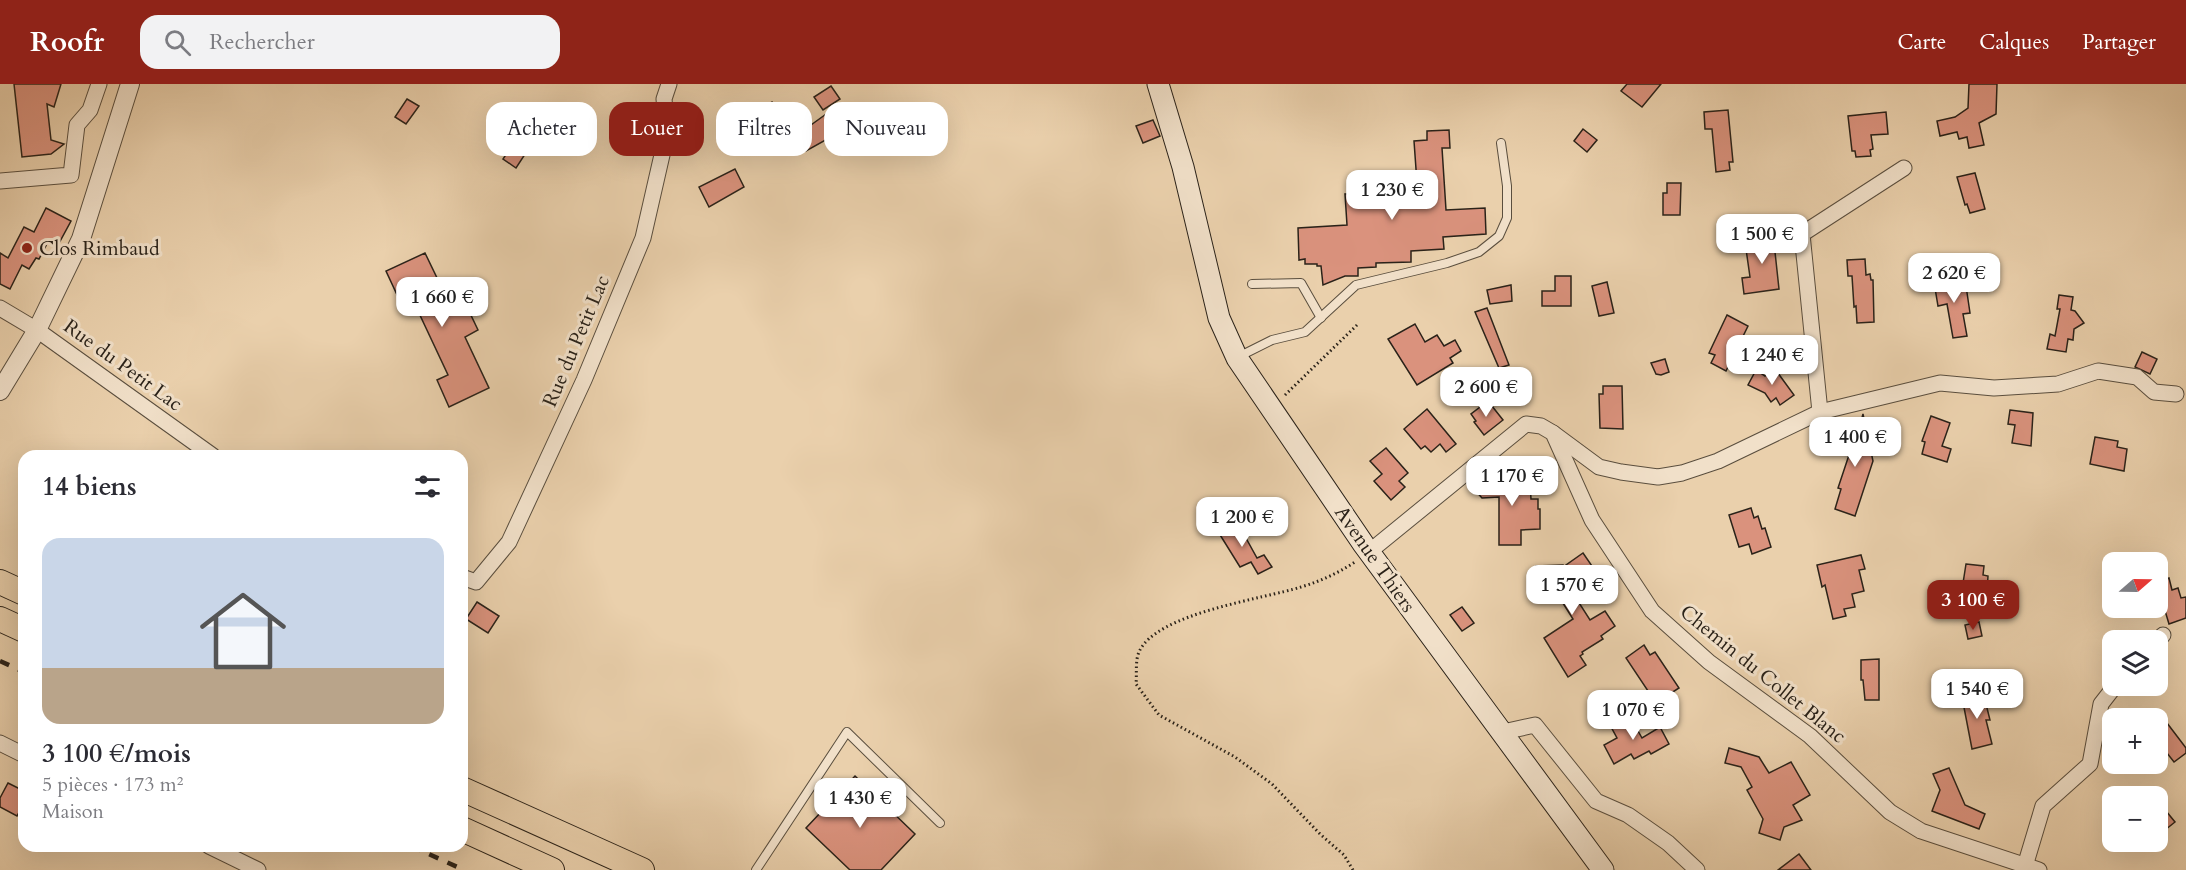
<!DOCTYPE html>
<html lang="fr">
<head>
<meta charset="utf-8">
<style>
  :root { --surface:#fff; --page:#f2f2f3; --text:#2b2b33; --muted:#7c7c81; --line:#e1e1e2; --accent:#8f2418 }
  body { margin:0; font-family:Cardo,serif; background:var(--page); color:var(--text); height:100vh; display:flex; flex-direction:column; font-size:22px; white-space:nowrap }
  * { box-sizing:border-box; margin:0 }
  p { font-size:20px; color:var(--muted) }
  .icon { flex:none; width:33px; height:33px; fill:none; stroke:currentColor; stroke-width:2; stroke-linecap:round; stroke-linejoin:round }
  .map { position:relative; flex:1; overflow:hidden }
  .panel { position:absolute; left:18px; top:366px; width:450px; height:402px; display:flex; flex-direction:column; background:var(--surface); border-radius:18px; box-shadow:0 6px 24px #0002 }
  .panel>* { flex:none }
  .guide { position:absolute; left:486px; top:18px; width:570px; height:54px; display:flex; gap:12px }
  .needle { width:39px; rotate:70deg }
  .tools { position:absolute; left:2102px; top:468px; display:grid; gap:12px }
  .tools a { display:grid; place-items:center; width:66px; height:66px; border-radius:12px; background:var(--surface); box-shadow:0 6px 24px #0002; font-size:30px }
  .price { position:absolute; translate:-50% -51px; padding:0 14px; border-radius:12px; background:#fff; color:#222; font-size:20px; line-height:39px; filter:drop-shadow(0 2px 3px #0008) }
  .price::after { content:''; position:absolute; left:50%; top:36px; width:18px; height:14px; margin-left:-9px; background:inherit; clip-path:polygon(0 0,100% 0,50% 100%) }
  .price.current { background:var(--accent); color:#fff }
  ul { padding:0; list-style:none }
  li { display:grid; align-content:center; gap:12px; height:318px; padding:0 24px }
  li+li { border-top:2px solid var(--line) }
  li span { display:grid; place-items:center; height:186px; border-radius:18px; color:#555 }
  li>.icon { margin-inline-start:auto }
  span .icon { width:108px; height:108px; fill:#fffc; stroke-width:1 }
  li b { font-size:26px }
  h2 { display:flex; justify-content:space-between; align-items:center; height:72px; padding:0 24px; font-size:26px }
  .chip { padding:0 21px; border-radius:18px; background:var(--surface); box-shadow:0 6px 24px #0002; font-size:21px; line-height:54px }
  .chip.current { background:var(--accent); color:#fff }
  header { display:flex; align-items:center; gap:36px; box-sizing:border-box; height:84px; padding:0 30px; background:var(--accent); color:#fff }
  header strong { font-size:28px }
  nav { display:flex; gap:33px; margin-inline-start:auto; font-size:21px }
  .search { width:420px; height:54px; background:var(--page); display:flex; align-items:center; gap:15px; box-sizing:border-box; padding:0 21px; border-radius:18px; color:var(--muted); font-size:22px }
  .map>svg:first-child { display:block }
  .building { fill:#da927d; stroke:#2a2219; stroke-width:1.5 }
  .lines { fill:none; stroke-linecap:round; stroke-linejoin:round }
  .service-casing { stroke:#5a4e3e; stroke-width:10 }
  .minor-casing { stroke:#5a4e3e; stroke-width:17 }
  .tertiary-casing { stroke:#5a4e3e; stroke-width:20 }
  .secondary-casing { stroke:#2a2219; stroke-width:23 }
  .trunk-casing { stroke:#2a2219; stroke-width:26 }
  .path { stroke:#2a2219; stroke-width:3; stroke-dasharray:1.5 3; stroke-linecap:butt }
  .service { stroke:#f1e0c9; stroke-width:8 }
  .minor { stroke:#f1e0c9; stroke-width:15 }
  .tertiary { stroke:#f1e0c9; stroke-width:18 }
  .secondary { stroke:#f1e0c9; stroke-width:21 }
  .trunk { stroke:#ead0ac; stroke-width:24 }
  .rail { stroke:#2a2219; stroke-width:4.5; stroke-dasharray:10 10; stroke-linecap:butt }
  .poi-dot { fill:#8f2418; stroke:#f1e0c9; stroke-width:2 }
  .labels { text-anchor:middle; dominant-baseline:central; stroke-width:6; stroke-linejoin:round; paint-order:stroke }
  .poi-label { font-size:20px; fill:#2a2219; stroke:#f1e0c9; text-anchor:start }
  .street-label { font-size:20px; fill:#2a2219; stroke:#f1e0c9 }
</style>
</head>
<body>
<header>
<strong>Roofr</strong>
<div class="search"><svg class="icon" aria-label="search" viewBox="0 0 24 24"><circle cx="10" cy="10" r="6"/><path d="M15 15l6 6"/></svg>Rechercher</div>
<nav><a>Carte</a><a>Calques</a><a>Partager</a></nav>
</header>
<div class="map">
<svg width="2186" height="786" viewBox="0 0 2186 786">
  <rect width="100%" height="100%" fill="#ead0ac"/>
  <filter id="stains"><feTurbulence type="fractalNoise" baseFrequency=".00333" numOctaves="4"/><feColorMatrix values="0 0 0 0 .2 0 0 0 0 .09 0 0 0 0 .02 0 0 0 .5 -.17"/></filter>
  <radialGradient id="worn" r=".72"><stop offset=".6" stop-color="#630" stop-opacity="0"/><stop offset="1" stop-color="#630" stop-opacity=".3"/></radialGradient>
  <g class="building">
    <path d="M14,0H61L54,23L47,20L51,56L64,60L51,70L22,73Z"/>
    <path d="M1627,0H1661L1642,23L1621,7Z"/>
    <path d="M1969,0H1997L1996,30L1979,39L1984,61L1969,64L1967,53L1959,55L1957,48L1940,52L1937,37L1955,33L1968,24Z"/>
    <path d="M831,2L840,15L823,26L814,13Z"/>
    <path d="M407,15L419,22L406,40L395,33Z"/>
    <path d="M772,18L779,29L761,40L754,29Z"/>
    <path d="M1728,26L1733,78H1729L1730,86L1716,88L1712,45H1705L1704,28Z"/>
    <path d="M829,28L836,38L828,44L831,48L829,50L831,53L806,67L804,62L800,64L793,54Z"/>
    <path d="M1886,28L1888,50L1871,51L1873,65L1870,66L1871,72L1856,73L1855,67H1852L1848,32Z"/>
    <path d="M1153,36L1160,52L1143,59L1136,42Z"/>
    <path d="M686,38L696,56L684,63L676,43Z"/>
    <path d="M1583,45L1597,56L1587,68L1574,57Z"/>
    <path d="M1449,46L1450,64H1442L1446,126L1485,124L1486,150L1443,153L1444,165L1411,167V178L1376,179V183L1358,184V192H1345L1323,201L1321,182H1317V180H1305V175L1299,176L1298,144L1347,141L1345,110L1406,108L1417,99L1414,57L1427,56V47Z"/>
    <path d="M520,50L533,58L516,84L503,75Z"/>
    <path d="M735,85L744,103L709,123L699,103Z"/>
    <path d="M1975,89L1985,125L1970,129L1967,120L1965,121L1957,93Z"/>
    <path d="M1667,99H1681L1680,131H1663V109H1667Z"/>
    <path d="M46,124L71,137L58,161L49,156L39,175L36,174L29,185L22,181L10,205L0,200V169L8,174L24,143L34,148Z"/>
    <path d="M1781,151L1783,166L1775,168L1779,205L1744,210L1742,194L1750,193L1745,158Z"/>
    <path d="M425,169L454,229L467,223L478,246L465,253L489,304L449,323L437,296L448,291L410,210L399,215L386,187Z"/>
    <path d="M1865,175L1866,191L1870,190L1871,196H1873L1874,238L1857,239L1856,222L1854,223L1852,192H1848L1847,176Z"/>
    <path d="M1555,192H1571V222H1542V207H1555Z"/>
    <path d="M1965,195L1970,229L1963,230L1967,252L1953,254L1947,220L1938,222L1934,198Z"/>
    <path d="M1607,198L1614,229L1599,232L1592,202Z"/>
    <path d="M1511,201L1512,217L1490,220L1487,206Z"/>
    <path d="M2059,211L2073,213L2071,226L2075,227L2084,239L2074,245L2073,256L2068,255L2066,268L2047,265L2050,250L2055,252L2060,225H2057Z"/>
    <path d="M1487,224L1509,281L1499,284L1475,228Z"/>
    <path d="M1727,231L1748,242L1726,287L1711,279L1715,271L1709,269Z"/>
    <path d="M1415,240L1425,258L1437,251L1444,262L1455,256L1461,267L1450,274L1453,279L1417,301L1388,255Z"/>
    <path d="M2142,268L2157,275L2150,290L2135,283Z"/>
    <path d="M1665,275L1669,288L1661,291L1656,290L1651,279Z"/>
    <path d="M1481,285L1493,304L1479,311L1468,292Z"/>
    <path d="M1775,285L1794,311L1780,321L1776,314L1771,318L1765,309L1748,301L1756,286L1765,292Z"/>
    <path d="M1603,302H1622L1623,345L1600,344L1599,310H1603Z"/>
    <path d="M1488,317L1503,336L1484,351L1474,338L1476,337L1471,330Z"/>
    <path d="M1427,325L1456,360L1446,368L1440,360L1431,368L1425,362L1421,365L1404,345Z"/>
    <path d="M2010,326L2033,329L2031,362L2012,359L2015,341L2008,340Z"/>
    <path d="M1863,330L1873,377L1855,432L1835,425L1841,405L1838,404L1854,356L1841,359L1838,346L1860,341Z"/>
    <path d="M1931,332L1950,339L1942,362L1951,365L1947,378L1922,370L1925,358L1922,357Z"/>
    <path d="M2095,353L2118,357L2117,363L2127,365L2124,387L2090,380Z"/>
    <path d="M1386,364L1408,389L1399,397L1405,403L1391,416L1374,397L1382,390L1370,377Z"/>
    <path d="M1498,386L1507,398L1530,397L1531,415H1538V425H1540V445L1521,446V461H1499V413L1482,414L1474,405Z"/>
    <path d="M1751,424L1754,434L1758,432L1762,445L1765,444L1771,463L1752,470L1749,460L1739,463L1729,431Z"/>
    <path d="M1236,436L1257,474L1264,471L1272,483L1258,490L1251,478L1240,483L1217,446Z"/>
    <path d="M1583,469L1592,482L1571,499L1577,509L1574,511L1590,536L1605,527L1615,542L1601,552L1603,555L1582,568L1583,570L1580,572L1586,581L1568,593L1544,554L1573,535L1551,500L1536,501V482L1563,481V483Z"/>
    <path d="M1861,471L1865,485L1859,486L1864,507L1852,510L1855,523L1844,525L1846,532L1833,535L1825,501L1822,503L1817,481Z"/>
    <path d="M1966,480L1984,482L1983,491L1988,492L1987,507L1980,506L1979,514L1961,512Z"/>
    <path d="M2169,494L2172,506L2178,504L2181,514L2186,513V534L2169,540L2157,500V498Z"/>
    <path d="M477,518L499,532L488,549L466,535Z"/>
    <path d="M1462,523L1474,539L1462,547L1450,531Z"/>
    <path d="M1979,538L1982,552L1968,555L1965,541Z"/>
    <path d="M1644,561L1650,571L1655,568L1679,604L1656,619L1626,574Z"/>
    <path d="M1879,575V616H1865L1863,596H1861V576Z"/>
    <path d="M1983,608L1990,636H1986L1992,660L1972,665L1962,613Z"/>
    <path d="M1629,631L1642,654L1660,643L1669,660L1651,670L1649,667L1634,675L1631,670L1614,680L1604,661L1617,654L1610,641Z"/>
    <path d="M2167,639L2186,664V669L2174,678L2167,669L2163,672L2157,664V646Z"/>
    <path d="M1729,664L1759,673L1769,689L1791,678L1810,711L1793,721L1802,736L1784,743L1780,756L1759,749L1763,735L1747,706L1752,703L1741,683L1725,679Z"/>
    <path d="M1949,684L1965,721L1985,730L1979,745L1932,727L1940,706L1933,690Z"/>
    <path d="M855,692L915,750L881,786H850L806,744Z"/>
    <path d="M8,699L24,707V720L17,732L0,723V714Z"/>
    <path d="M2157,716L2175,738L2165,746L2157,737Z"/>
    <path d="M1799,770L1811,786H1778Z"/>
  </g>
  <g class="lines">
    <g class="service-casing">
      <g id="service">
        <path d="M1252,200L1301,199L1321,234"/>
        <path d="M1238,273L1272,256L1305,248L1356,201L1447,179L1479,168L1499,152L1507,134V102L1501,59"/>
        <path d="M756,786L847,648L940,739"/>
      </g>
    </g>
    <g class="minor-casing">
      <g id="minor">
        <path d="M0,97L71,91L77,41L90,26L99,0"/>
        <path d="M0,224L37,246L213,372"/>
        <path d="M1820,328L1802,150L1904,84"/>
        <path d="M1553,349L1599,383L1621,388L1658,393L1682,389L1718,377L1820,328L1940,299L1994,304L2058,300L2098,287L2137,293L2154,308L2176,310"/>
        <path d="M1369,468L1526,340L1541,342L1553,349L1592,436L1652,527L1709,578L1810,652L1890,728L1921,747L2039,786"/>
        <path d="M462,493L476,498L509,458L584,296L643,154L667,49L664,15L669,0"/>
        <path d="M2157,557L2163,551"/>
        <path d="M1503,648L1535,641L1596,717L1628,731L1668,759L1697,786"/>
        <path d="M0,659L24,671"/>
        <path d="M209,762L258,786"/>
        <path d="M2025,782L2043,722L2090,680L2101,620L2115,602"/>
      </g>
    </g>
    <g class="tertiary-casing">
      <path id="tertiary" d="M0,307L37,246L81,155L130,0"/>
    </g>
    <g class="secondary-casing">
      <path id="secondary" d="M1158,0L1183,83L1219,234L1237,274L1364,461L1603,786"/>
    </g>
    <g class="trunk-casing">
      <g id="trunk">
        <path d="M0,498L24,509"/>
        <path d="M0,535L24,546"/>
        <path d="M462,705L642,786"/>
        <path d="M462,745L552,786"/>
      </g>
    </g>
    <g class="path">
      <path d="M1285,311L1357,241"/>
      <path d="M1353,786L1344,771L1321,751L1272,700L1235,673L1159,631L1136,600C1137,591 1135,577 1139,568C1156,529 1263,515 1301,503C1321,497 1338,489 1355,478"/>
    </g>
    <use href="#service" class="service"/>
    <use href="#minor" class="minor"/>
    <use href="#tertiary" class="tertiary"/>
    <use href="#secondary" class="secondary"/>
    <use href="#trunk" class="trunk"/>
    <g class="rail">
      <path d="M0,577L24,588"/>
      <path d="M411,762L464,786"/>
    </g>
  </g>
  <circle class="poi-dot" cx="27" cy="164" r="6"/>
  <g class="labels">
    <g class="poi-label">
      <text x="39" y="164">Clos Rimbaud</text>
    </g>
    <g class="street-label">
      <text transform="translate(576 257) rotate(-67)">Rue du Petit Lac</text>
      <text transform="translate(123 281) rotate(36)">Rue du Petit Lac</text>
      <text transform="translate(1375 475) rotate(55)">Avenue Thiers</text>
      <text transform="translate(1763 590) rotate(39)">Chemin du Collet Blanc</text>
    </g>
  </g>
  <rect width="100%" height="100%" filter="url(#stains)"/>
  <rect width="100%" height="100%" fill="url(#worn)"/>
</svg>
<div class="tools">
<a><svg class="needle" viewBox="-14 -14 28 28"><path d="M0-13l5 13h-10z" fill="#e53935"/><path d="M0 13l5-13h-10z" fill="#7c7c81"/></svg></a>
<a><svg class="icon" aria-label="layers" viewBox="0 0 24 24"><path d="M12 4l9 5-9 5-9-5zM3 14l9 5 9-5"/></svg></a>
<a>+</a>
<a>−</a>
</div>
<b class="price" style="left:1392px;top:137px">1 230 €</b>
<b class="price" style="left:1762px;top:181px">1 500 €</b>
<b class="price" style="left:1954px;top:220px">2 620 €</b>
<b class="price" style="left:442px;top:244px">1 660 €</b>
<b class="price" style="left:1772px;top:302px">1 240 €</b>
<b class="price" style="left:1486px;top:334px">2 600 €</b>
<b class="price" style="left:1855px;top:384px">1 400 €</b>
<b class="price" style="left:1512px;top:423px">1 170 €</b>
<b class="price" style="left:1242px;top:464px">1 200 €</b>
<b class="price" style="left:1572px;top:532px">1 570 €</b>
<b class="price current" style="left:1973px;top:547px">3 100 €</b>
<b class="price" style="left:1977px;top:636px">1 540 €</b>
<b class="price" style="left:1633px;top:657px">1 070 €</b>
<b class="price" style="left:860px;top:745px">1 430 €</b>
<div class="guide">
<a class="chip">Acheter</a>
<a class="chip current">Louer</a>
<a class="chip">Filtres</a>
<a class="chip">Nouveau</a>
</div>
<section class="panel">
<h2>14 biens<svg class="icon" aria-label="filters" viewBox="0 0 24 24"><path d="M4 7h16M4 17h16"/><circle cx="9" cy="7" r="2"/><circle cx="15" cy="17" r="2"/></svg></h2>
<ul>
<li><span style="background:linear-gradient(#c9d6e8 70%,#b9a48a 0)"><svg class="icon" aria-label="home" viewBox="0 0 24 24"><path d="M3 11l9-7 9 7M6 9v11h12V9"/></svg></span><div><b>3 100 €/mois</b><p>5 pièces · 173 m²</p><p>Maison</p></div></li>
</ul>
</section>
</div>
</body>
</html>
